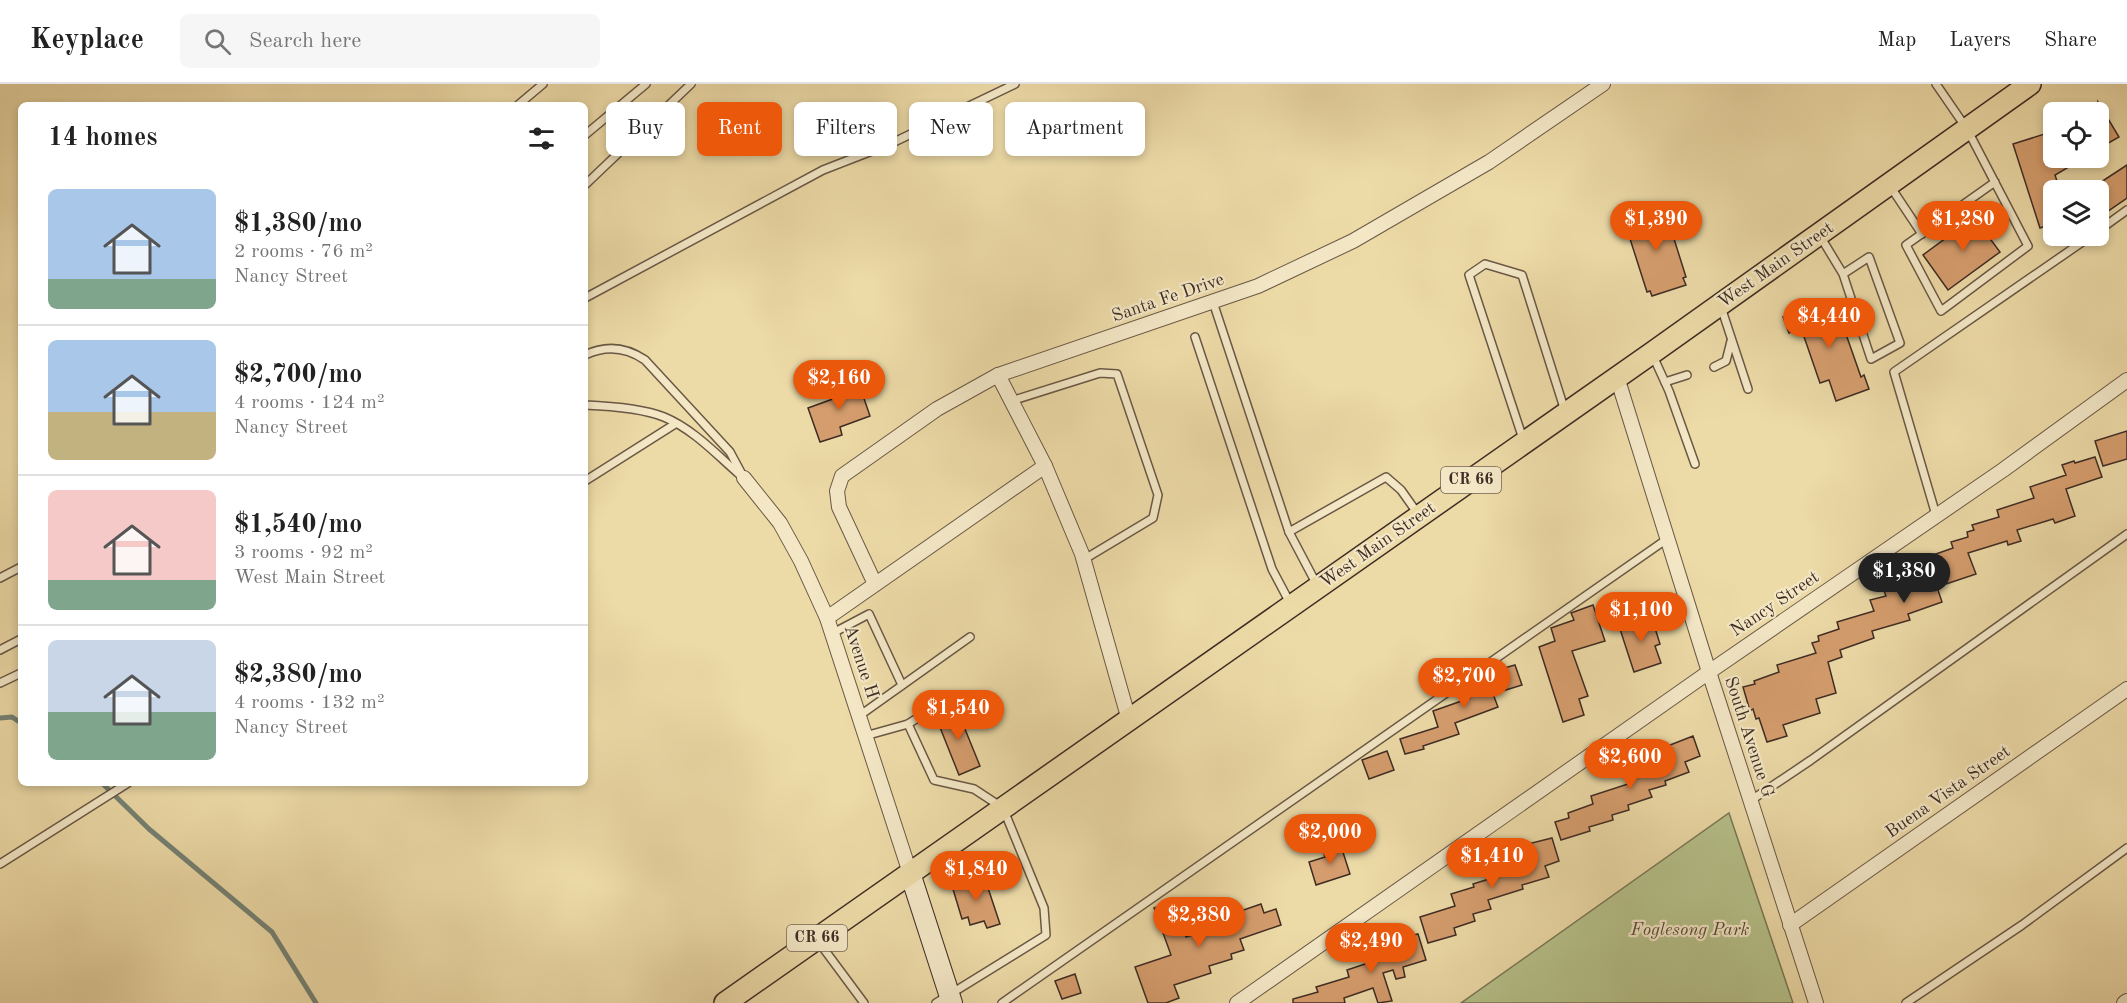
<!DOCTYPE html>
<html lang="en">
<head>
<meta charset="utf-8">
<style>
  :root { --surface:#fff; --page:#f6f6f6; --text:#222; --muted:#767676; --line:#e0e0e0; --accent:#ea580c }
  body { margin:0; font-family:"Old Standard TT",serif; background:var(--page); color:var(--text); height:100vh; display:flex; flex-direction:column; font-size:22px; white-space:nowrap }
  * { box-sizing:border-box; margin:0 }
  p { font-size:20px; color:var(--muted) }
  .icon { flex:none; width:33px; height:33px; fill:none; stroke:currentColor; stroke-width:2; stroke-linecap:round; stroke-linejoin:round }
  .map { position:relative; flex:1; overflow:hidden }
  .drawer { position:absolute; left:18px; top:18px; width:570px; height:684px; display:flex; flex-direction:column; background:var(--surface); border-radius:9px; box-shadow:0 3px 9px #0003 }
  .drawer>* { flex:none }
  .guide { position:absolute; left:606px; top:18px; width:570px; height:54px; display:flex; gap:12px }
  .tools { position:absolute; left:2043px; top:18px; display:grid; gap:12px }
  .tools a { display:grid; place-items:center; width:66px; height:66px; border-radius:9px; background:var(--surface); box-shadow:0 3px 9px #0003; font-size:30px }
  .price { position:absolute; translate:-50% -51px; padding:0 14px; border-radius:21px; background:var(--accent); color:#fff; font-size:20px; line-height:39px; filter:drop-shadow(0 2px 3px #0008) }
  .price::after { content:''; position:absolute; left:50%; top:36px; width:18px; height:14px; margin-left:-9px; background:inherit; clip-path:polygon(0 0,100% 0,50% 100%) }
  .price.current { background:#222; color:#fff }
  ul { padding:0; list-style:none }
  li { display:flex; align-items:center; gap:18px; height:150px; padding:0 30px }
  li+li { border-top:2px solid var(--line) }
  li span { display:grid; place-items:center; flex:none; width:168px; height:120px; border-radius:9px; color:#555 }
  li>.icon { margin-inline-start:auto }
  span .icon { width:72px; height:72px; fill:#fffc; stroke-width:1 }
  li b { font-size:26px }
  h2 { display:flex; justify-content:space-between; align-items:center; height:72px; padding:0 30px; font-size:26px }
  .tag { padding:0 21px; border-radius:9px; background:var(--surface); box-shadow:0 3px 9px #0003; font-size:21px; line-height:54px }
  .tag.current { background:var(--accent); color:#fff }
  header { display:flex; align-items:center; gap:36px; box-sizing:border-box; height:84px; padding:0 30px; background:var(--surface); border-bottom:2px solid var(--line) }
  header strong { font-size:28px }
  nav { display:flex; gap:33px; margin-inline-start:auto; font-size:21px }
  .search { width:420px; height:54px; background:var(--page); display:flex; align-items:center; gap:15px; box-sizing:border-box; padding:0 21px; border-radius:9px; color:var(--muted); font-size:22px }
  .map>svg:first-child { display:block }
  .green { fill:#b5c089; stroke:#7a7656; stroke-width:1.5 }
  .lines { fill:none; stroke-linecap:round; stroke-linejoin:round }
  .stream { stroke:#758274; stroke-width:5 }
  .building { fill:#d59d6d; stroke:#3e2c24; stroke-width:1.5 }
  .lane-casing { stroke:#6a5845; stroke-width:10 }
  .street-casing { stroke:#6a5845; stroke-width:16 }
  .secondary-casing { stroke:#3e2c24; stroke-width:22 }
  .primary-casing { stroke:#3e2c24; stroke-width:24 }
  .lane { stroke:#f3e7c6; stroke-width:7 }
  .street { stroke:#f3e7c6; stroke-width:14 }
  .secondary { stroke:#f3e7c6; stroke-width:20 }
  .primary { stroke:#ecdaa7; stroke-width:21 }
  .labels { text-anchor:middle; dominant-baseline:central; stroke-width:4.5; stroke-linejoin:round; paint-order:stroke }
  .shield { fill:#f3e7c6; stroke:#746455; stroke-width:1.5 }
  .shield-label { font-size:16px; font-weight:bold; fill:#3e2c24 }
  .street-label { font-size:18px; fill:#3e2c24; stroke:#f3e7c6 }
  .park-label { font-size:18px; font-style:italic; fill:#564a38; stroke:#f3e7c6 }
</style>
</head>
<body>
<header>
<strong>Keyplace</strong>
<div class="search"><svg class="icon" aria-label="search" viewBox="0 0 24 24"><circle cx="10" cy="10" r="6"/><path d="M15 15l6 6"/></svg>Search here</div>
<nav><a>Map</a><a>Layers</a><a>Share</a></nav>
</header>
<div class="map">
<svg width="2127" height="919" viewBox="0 0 2127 919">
  <rect width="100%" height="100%" fill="#ecdaa7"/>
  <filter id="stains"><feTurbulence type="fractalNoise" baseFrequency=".00333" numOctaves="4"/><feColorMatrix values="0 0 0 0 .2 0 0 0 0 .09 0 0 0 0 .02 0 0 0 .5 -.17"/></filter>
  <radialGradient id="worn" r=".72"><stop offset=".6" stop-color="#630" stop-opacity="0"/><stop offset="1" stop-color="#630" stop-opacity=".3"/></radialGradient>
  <path class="green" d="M1729,729L1793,919H1461Z"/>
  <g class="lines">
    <g class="stream">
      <path d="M0,634L12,633L21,639"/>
      <path d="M102,699L149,745L272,848L316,919"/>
    </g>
  </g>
  <g class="building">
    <path d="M2098,18L2119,53L2098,65Z"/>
    <path d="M2054,47V74H2084L2055,91L2060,106H2054V139L2040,144L2013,60Z"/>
    <path d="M2127,81V114L2098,134V100Z"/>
    <path d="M1664,123L1686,193L1683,194L1686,201L1652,212L1650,207L1647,208L1624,136Z"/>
    <path d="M1980,129L1994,148L1988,152L2000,168L1948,206L1923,171Z"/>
    <path d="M1834,216L1861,293L1864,291L1869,305L1836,317L1829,296L1820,299L1801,244L1789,249L1783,233Z"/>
    <path d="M857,294L870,332L840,343L842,351L820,358L808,324L841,312L837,301Z"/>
    <path d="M2127,347V375L2103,382L2095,357Z"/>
    <path d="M2095,373L2102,393L2066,405L2075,432L2055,439L2053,435L2017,446L2021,457L2008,461L2007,457L1968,469L1976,490L1937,503L1942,518L1908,530L1910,536L1872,547L1874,554L1840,566L1842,573L1828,578L1836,609L1816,615L1820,629L1783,641L1787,652L1767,658L1759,634L1756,635L1753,625L1750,627L1743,603L1755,600L1754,597L1779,588L1777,581L1816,569L1812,559L1819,557L1818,552L1839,545L1837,538L1874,527L1870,516L1886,512L1884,507L1904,501L1901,493L1936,482L1933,471L1953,464L1951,458L1968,453L1967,448L1974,446L1972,441L1999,433L1997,426L2034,414L2030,403L2066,391L2062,381L2074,377L2075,379Z"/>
    <path d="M1593,521L1605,557L1572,567L1588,612L1579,615L1584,631L1563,638L1539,563L1555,557L1551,544L1574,536L1571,529Z"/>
    <path d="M1651,531L1660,560L1655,562L1661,579L1634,588L1619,542Z"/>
    <path d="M1515,581L1522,601L1493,610L1498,623L1455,639L1459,650L1423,662L1424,665L1405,670L1400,655L1438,643L1433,627L1470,614L1466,604L1496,592L1494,587Z"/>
    <path d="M956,623L980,682L959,691L935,631Z"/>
    <path d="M1693,652L1700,672L1685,678L1689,688L1665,697L1666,701L1649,706L1652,713L1628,721L1629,726L1612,731L1613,736L1589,743L1590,747L1561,756L1555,738L1569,734L1568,729L1593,720L1591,712L1631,699L1627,687L1669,674L1665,663Z"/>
    <path d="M1387,667L1394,686L1369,695L1362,676Z"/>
    <path d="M1552,754L1559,777L1545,782L1549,793L1522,801L1523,805L1488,816L1491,825L1473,830L1475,837L1454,844L1456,851L1428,859L1420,833L1455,822L1451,810L1474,803L1473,800L1489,795L1486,786L1502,782L1500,777L1522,770L1520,762Z"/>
    <path d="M1340,759L1350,790L1316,801L1309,778L1325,773L1322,764Z"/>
    <path d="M984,792L1000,840L987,844L984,837L970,841L968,833L962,835L952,802Z"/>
    <path d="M1228,816L1232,830L1261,820L1264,829L1276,825L1281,841L1240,855L1244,866L1231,870L1232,875L1209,882L1211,889L1174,901L1179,914L1166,919H1148L1135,883L1171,871L1154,824L1173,817L1186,853L1220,842L1213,821Z"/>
    <path d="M1418,850L1426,876L1403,883L1405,893L1396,895L1393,886L1383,889L1392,917L1378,919L1373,904L1344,914L1345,919H1293V915L1318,908L1316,903L1349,893L1347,886L1389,872L1385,858Z"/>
    <path d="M1075,890L1081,909L1062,915L1055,897Z"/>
  </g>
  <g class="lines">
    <g class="lane-casing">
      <g id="lane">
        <path d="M1936,0L1967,45L2028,162L1941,227L1906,161L1995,98"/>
        <path d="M518,21L543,0"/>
        <path d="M585,51L646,0"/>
        <path d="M585,101L691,0"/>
        <path d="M1890,102L1922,150"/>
        <path d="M2098,147L2127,126"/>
        <path d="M1820,152L1843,190L1871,275L1900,259L1869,173L1843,190"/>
        <path d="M585,214L823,86L890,60L1015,0"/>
        <path d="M1213,218L1289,448L1317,501"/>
        <path d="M1721,223L1748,305"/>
        <path d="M1195,253L1272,485L1290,519"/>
        <path d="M585,271C606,261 626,263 645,276L730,368L744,394"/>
        <path d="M1653,272L1669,307L1695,380"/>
        <path d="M1714,283L1726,277L1731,257"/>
        <path d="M1665,298L1687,291"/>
        <path d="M1011,317L1100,289L1117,290L1158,411L1153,434L1083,476"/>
        <path d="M585,321C609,322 642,324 664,333C693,345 716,370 739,390"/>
        <path d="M1523,355L1469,191L1485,180L1522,191L1565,327"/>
        <path d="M585,397L675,340"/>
        <path d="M1936,431L1894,288L2091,152"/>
        <path d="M1289,448L1386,393L1401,406L1418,430"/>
        <path d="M0,494L21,483"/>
        <path d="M833,549L869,530L902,601"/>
        <path d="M0,566L21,555"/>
        <path d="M0,599L21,589"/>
        <path d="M859,632L970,553"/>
        <path d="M908,640L934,696L974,705L1003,724L1044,824L1046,851L936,919"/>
        <path d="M865,652L908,640L946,616"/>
        <path d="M1750,717L1811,676L2127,450"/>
        <path d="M0,780L128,699"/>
        <path d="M818,857L864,919"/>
        <path d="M1002,919L1667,455"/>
        <path d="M1906,919L2022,841L2127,764"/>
      </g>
    </g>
    <g class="street-casing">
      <g id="street">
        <path d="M998,291L1045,382L1082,470L1129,636"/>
        <path d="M1617,293L1709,588L1816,919"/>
        <path d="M744,394L780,439L801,477L827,534L910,789"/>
        <path d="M875,500L839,423L837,407L842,392L937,325L998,291L1258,202L1353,157L1489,78L1603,0"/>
        <path d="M827,534L1045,382"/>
        <path d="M1790,841L2127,605"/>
        <path d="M1237,919L1709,588L2003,386L2127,296"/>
        <path d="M2124,919L2127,917"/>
      </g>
    </g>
    <g class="secondary-casing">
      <path id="secondary" d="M910,789L952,919"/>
    </g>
    <g class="primary-casing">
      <path id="primary" d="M725,919L1652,269L2030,0"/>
    </g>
    <use href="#lane" class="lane"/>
    <use href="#street" class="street"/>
    <use href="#secondary" class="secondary"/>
    <use href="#primary" class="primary"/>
  </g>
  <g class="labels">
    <g class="shield">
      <rect x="1441" y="383" width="60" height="26" rx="4.5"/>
      <rect x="787" y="841" width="60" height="26" rx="4.5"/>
    </g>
    <g class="shield-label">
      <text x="1471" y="396">CR 66</text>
      <text x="817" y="854">CR 66</text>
    </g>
    <g class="street-label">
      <text transform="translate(1776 181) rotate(-35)">West Main Street</text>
      <text transform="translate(1168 214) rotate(-19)">Santa Fe Drive</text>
      <text transform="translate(1378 461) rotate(-35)">West Main Street</text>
      <text transform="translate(1775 520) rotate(-34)">Nancy Street</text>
      <text transform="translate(861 578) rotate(72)">Avenue H</text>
      <text transform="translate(1749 653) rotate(72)">South Avenue G</text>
      <text transform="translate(1948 708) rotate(-35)">Buena Vista Street</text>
    </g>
    <g class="park-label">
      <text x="1690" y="846">Foglesong Park</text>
    </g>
  </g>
  <rect width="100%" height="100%" filter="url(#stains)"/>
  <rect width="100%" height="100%" fill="url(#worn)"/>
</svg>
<div class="tools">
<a><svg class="icon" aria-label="locate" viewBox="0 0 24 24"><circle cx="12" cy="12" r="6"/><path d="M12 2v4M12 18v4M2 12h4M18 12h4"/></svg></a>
<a><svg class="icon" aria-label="layers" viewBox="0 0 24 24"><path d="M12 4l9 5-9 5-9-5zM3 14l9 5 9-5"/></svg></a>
</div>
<b class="price" style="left:1656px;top:168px">$1,390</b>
<b class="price" style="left:1963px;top:168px">$1,280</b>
<b class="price" style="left:1829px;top:265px">$4,440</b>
<b class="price" style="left:839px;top:327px">$2,160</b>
<b class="price current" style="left:1904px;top:520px">$1,380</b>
<b class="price" style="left:1641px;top:559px">$1,100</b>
<b class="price" style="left:1464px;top:625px">$2,700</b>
<b class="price" style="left:958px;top:657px">$1,540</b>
<b class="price" style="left:1630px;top:706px">$2,600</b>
<b class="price" style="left:1330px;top:781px">$2,000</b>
<b class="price" style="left:1492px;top:805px">$1,410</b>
<b class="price" style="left:976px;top:818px">$1,840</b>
<b class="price" style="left:1199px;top:864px">$2,380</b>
<b class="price" style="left:1371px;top:890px">$2,490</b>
<div class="guide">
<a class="tag">Buy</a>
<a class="tag current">Rent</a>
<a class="tag">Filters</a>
<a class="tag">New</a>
<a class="tag">Apartment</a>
</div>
<section class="drawer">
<h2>14 homes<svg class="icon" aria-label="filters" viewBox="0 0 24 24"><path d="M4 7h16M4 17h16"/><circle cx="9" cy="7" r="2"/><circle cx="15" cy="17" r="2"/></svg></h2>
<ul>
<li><span style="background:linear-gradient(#a9c7e8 75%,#7fa58c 0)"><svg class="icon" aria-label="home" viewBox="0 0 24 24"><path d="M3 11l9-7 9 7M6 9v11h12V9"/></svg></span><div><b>$1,380/mo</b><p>2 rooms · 76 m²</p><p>Nancy Street</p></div></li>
<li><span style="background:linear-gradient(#a9c7e8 60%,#c2b280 0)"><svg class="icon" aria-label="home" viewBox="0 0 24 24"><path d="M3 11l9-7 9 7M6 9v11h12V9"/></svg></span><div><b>$2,700/mo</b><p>4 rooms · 124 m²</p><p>Nancy Street</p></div></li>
<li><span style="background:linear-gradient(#f6c9c9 75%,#7fa58c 0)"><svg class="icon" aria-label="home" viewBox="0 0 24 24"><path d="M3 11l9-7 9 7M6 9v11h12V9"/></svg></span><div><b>$1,540/mo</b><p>3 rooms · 92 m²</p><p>West Main Street</p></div></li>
<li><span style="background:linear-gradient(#c9d6e8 60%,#7fa58c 0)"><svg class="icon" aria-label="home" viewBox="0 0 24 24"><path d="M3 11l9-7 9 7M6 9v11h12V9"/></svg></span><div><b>$2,380/mo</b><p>4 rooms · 132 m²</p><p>Nancy Street</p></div></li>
</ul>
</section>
</div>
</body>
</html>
